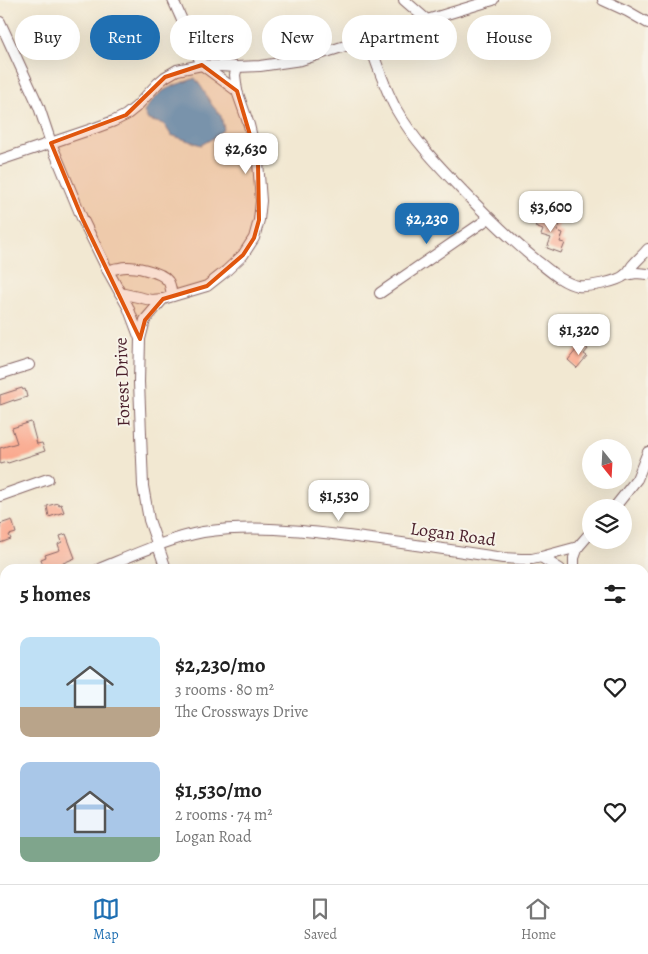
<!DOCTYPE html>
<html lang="en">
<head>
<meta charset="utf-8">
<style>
  :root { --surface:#fff; --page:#f2f2f2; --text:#222; --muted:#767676; --line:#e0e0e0; --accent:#1f6fb2 }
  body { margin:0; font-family:Alegreya,serif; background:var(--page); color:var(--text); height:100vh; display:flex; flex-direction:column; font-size:19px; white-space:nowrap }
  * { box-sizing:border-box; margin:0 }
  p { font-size:16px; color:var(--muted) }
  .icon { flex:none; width:28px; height:28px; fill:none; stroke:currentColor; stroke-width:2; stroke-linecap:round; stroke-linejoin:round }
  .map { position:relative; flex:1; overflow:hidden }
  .details { position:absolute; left:0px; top:564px; width:649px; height:321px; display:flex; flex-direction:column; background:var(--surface); border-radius:15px 15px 0 0; box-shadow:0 5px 20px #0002 }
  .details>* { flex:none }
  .hud { position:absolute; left:15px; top:15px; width:619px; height:45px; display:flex; gap:10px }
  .needle { width:32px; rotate:162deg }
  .fabs { position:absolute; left:582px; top:439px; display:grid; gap:10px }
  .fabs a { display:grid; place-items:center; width:50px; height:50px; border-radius:50%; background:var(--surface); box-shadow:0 5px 20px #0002; font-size:25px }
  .price { position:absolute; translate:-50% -42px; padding:0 11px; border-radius:10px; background:#fff; color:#222; font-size:16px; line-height:32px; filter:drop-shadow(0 1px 2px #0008) }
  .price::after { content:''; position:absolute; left:50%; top:30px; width:15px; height:11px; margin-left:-8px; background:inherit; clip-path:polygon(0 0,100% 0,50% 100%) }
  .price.active { background:var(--accent); color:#fff }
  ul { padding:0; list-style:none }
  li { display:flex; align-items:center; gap:15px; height:125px; padding:0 20px }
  li span { display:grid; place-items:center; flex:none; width:140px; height:100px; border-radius:10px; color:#555 }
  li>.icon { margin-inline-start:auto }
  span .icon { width:60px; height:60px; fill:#fffc; stroke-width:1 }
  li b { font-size:21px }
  h2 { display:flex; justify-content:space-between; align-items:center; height:60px; padding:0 20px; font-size:21px }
  .pill { padding:0 18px; border-radius:22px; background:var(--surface); box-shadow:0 5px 20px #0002; font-size:18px; line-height:45px }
  .pill.active { background:var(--accent); color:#fff }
  .dock { display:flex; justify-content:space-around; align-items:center; height:70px; border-top:1px solid var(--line); background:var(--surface); font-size:14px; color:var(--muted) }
  .dock a { display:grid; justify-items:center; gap:2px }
  .dock .active { color:var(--accent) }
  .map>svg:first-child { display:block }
  .green { fill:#86c47c; stroke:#687254 }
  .water { fill:#5ea3d3; stroke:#54617f }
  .building { fill:#faaa90 }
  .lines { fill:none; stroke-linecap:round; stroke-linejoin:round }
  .minor-casing { stroke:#856565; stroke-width:12 }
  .minor { stroke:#fff; stroke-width:10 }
  .marked { fill:#e0560e; fill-opacity:0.2; stroke:#e0560e; stroke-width:4; stroke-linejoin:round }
  .labels { text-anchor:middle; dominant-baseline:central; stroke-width:4; stroke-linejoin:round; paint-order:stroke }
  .street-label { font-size:18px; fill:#4a1f2b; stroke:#f7f3e8 }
</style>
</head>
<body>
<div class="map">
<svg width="648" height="884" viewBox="0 0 648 884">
  <rect width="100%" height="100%" fill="#f7f3e8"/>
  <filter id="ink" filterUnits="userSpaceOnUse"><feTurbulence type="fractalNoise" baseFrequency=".02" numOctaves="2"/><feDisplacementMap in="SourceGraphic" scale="10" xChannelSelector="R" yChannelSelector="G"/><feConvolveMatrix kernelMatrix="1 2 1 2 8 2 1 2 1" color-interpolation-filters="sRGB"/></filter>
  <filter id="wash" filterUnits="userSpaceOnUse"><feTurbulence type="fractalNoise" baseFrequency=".0096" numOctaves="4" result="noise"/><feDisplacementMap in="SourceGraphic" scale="20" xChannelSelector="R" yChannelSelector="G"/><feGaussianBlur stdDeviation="1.12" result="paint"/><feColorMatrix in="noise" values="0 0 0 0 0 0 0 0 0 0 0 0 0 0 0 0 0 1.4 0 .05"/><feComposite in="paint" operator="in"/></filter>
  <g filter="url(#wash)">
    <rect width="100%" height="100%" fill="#f2e8d2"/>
    <path class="green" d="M648,851V884H565L575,880H644V852Z"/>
    <path class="water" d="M195,78L202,88L212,105L221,116L224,129L215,137L201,145L171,135L164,124L148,120L144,112C151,101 159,92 171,87C179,83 187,82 195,78Z"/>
    <g id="blocks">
      <g class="building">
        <path d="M553,215L556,223L560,224L557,231L563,233L560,242L565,243L561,253L547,248L551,238L541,235L543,230L535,227L539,217L544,218Z"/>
        <path d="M581,344L588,349L584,354L587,356L577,368L568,360Z"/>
        <path d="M22,388L23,390L25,389L27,397L14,401V400L0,405V395Z"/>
        <path d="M31,422L37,444L42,443L45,451L8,463L7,462L0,464V448L17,443L12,428Z"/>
        <path d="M58,503L59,505L61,504L64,512L49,517L47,506Z"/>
        <path d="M12,520L16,533L9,535L11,539L0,543V524Z"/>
        <path d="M66,534L75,558L49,569H44L41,559L46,557L45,555L60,550L58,544L62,542L60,536Z"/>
      </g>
    </g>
  </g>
  <g filter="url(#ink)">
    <use href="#blocks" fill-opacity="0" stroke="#856565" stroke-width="1"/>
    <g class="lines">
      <g class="minor-casing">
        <g id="minor">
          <path d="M404,0L427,20"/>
          <path d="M603,0L627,11L648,23"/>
          <path d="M0,22L39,107L51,143L82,218L108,271L128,307L140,339L139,382L143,486L149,520L166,569"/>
          <path d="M368,39C376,62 384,87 396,109C413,139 438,165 461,189C485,214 509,238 536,260C548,269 562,283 578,286C589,287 617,282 625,275C628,273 630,269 632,266C637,260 643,255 648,249"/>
          <path d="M237,67L235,75L237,91"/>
          <path d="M0,160L95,128L114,121L126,115L136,107L158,83L165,77L177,70L202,65L237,67L260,66L301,60L427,20L493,0"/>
          <path d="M108,271C111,270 115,268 119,268C131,265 161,271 168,281C171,285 171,291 172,296"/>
          <path d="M625,275L636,273L648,274"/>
          <path d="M120,293L151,300L163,299L207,286L226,271L243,255L254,238L259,220L261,201L258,162L249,125L237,91L202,65L173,0"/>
          <path d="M380,293L489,218"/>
          <path d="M140,339L145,320L163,299"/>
          <path d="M0,374L29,365"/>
          <path d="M0,496L48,479"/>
          <path d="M614,508L637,479L648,452"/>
          <path d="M541,557L560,569"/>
          <path d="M99,569C131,556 170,538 203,532C251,525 300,530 348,536C399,542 451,550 503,558L521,559H532L541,557L578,547L591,532"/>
          <path d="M574,569V558L578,547"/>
          <path d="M0,607L5,606"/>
          <path d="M0,700L5,699"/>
          <path d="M156,884L166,880"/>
        </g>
      </g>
      <use href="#minor" class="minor"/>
    </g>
  </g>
  <path class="marked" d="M202,65L237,91L258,162L259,220L254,238L243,255L207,286L163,299L145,320L140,339L82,218L51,143L126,115L165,77Z"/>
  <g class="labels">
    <g class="street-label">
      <text transform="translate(122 382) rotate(-92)">Forest Drive</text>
      <text transform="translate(453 534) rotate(8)">Logan Road</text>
    </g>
  </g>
</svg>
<div class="fabs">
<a><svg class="needle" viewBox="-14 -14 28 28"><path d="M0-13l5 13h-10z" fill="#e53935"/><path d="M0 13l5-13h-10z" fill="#767676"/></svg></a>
<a><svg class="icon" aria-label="layers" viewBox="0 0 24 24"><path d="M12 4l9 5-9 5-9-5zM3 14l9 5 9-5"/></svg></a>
</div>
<b class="price" style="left:246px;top:175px">$2,630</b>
<b class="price" style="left:551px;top:233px">$3,600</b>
<b class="price active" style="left:427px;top:245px">$2,230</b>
<b class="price" style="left:579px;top:356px">$1,320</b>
<b class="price" style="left:339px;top:522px">$1,530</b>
<div class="hud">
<a class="pill">Buy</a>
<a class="pill active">Rent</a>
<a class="pill">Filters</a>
<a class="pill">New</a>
<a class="pill">Apartment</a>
<a class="pill">House</a>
</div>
<section class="details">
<h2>5 homes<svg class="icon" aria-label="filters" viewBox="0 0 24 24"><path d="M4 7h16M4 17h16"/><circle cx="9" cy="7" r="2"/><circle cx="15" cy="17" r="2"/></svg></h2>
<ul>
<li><span style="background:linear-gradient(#bfe0f5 70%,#b9a48a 0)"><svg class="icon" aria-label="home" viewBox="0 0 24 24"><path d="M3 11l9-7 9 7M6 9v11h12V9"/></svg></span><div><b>$2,230/mo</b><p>3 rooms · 80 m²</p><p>The Crossways Drive</p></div><svg class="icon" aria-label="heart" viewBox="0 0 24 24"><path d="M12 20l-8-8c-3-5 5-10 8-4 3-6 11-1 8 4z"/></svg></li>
<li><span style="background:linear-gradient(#a9c7e8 75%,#7fa58c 0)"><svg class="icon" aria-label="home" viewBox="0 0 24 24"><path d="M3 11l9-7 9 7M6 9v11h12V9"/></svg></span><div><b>$1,530/mo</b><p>2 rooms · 74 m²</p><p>Logan Road</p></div><svg class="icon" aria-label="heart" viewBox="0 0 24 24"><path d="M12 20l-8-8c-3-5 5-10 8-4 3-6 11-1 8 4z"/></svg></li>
</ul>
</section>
</div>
<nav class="dock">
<a class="active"><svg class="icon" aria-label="map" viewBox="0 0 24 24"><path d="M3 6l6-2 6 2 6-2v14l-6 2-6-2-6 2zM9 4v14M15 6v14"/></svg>Map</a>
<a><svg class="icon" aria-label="saved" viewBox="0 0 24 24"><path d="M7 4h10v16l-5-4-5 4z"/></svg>Saved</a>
<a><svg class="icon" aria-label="home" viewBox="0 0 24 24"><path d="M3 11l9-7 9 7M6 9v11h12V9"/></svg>Home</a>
</nav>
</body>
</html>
